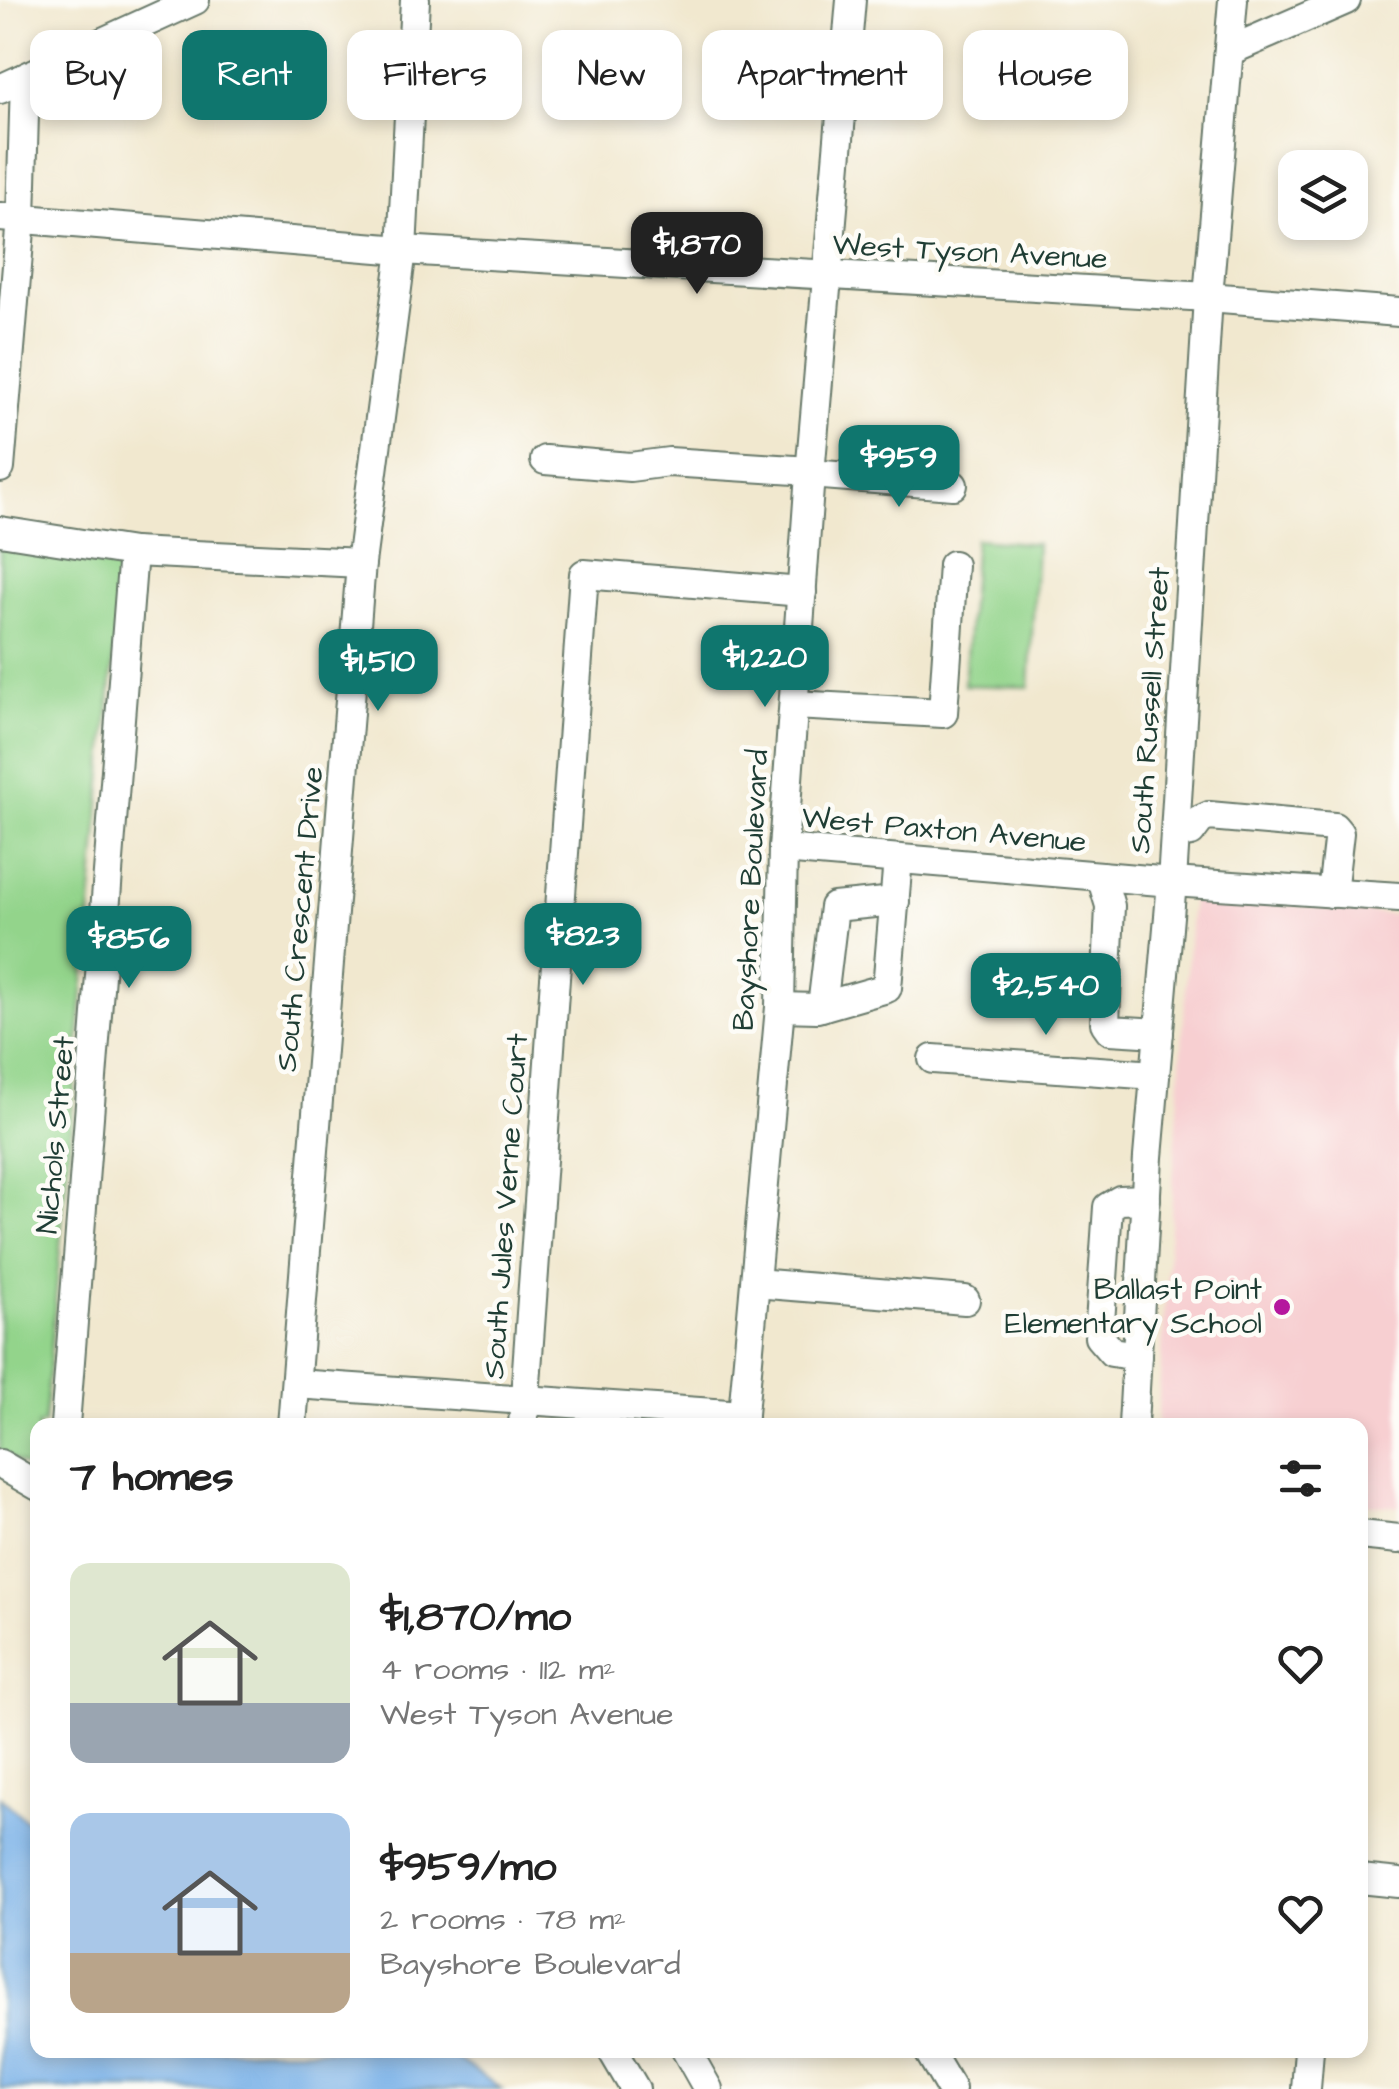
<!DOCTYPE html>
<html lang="en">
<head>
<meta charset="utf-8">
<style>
  :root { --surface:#fff; --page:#f2f2f2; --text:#222; --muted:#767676; --accent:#0f766e }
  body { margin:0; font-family:"Architects Daughter",sans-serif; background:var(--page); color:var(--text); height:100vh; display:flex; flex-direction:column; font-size:38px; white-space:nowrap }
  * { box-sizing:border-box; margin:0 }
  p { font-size:32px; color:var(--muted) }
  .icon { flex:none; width:55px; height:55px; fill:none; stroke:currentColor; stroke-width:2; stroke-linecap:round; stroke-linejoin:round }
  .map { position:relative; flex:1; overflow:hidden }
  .drawer { position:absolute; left:30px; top:1418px; width:1338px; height:640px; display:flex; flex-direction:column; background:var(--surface); border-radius:20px; box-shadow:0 5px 15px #0003 }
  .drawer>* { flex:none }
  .guide { position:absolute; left:30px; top:30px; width:1340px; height:90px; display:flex; gap:20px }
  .controls { position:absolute; left:1278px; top:150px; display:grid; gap:20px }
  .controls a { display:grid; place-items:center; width:90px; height:90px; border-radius:20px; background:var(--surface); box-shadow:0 5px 15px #0003; font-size:50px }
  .price { position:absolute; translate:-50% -85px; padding:0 22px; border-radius:20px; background:var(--accent); color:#fff; font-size:32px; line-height:65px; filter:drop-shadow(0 2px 5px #0008) }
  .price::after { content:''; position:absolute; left:50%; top:60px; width:30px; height:22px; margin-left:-15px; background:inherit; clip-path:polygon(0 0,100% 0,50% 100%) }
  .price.current { background:#222; color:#fff }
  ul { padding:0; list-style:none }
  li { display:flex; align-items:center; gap:30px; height:250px; padding:0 40px }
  li span { display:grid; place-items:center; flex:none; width:280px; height:200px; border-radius:20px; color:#555 }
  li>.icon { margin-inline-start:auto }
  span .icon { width:120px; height:120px; fill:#fffc; stroke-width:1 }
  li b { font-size:42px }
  h2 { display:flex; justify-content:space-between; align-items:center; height:120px; padding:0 40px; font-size:42px }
  .pill { padding:0 35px; border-radius:20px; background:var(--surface); box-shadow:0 5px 15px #0003; font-size:35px; line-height:90px }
  .pill.current { background:var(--accent); color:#fff }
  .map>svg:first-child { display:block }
  .built { fill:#f7cfd1 }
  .green { fill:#93d48b; stroke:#598860; stroke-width:2.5 }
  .water { fill:#78b0e7; stroke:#4c768e; stroke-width:2.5 }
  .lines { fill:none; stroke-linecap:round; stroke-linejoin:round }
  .minor-casing { stroke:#68796a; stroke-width:32 }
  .minor { stroke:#fff; stroke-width:28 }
  .poi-dot { fill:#b5179e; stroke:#fdfcf7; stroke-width:4 }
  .labels { text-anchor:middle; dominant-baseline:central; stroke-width:9; stroke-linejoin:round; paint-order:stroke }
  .street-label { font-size:30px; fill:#1f3d34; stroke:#fdfcf7 }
  .poi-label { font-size:30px; fill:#1f3d34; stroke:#fdfcf7; text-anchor:end }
</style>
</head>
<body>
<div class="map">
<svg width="1399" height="2089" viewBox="0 0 1399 2089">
  <rect width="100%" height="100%" fill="#fdfcf7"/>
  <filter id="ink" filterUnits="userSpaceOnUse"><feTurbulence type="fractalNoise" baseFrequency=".01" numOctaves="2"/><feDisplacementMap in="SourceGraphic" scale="20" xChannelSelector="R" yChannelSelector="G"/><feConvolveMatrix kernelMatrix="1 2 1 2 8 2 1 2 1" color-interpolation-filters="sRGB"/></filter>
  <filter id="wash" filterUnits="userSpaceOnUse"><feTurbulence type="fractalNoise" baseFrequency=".0048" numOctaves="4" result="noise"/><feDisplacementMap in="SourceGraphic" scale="40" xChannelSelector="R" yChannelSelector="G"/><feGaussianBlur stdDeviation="2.25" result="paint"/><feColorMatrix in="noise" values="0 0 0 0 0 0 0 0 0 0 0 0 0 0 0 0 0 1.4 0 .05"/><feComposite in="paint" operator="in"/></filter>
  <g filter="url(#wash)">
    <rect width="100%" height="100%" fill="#f1e8cf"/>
    <path class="built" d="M1192,897L1399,915V1507L1360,1504V1425H1157Z"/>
    <g class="green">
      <path d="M975,539L1037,544L1029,687L964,685Z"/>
      <path d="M0,542L122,561L44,1425H38L37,1474L0,1451Z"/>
    </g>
    <path class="water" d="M0,1797L37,1831L38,2050H444L502,2089H0Z"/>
  </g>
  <g filter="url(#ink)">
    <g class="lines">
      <g class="minor-casing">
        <g id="minor">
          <path d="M1229,51L1346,0"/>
          <path d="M0,89L195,0"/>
          <path d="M0,217L402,250L1208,297L1399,312"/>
          <path d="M545,460L630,467L669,462L811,471"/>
          <path d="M0,468L21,218L25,79"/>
          <path d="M810,474L953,485"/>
          <path d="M0,531L133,552L361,563"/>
          <path d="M794,705L943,713L953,565"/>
          <path d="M1175,835L1191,832L1200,820L1209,816L1334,827L1339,833L1332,893"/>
          <path d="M783,849L1172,882L1399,897"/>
          <path d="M1101,876L1110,906L1105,1023L1110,1030L1159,1033"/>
          <path d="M780,1007L817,1008L887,988L898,859"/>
          <path d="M822,1007L834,907L895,901"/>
          <path d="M933,1059L1155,1075"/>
          <path d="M755,1283L965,1300"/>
          <path d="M1137,1356L1112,1352L1099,1337L1108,1207L1120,1200L1146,1199"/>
          <path d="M296,1384L743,1415"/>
          <path d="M65,1425L133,552"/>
          <path d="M292,1425L361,563L402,250L415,0"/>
          <path d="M523,1425L584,574L802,592"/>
          <path d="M742,1425L780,1007L783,849L810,474L851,0"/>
          <path d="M1133,1425L1148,1157L1172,882L1208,297L1233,0"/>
          <path d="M0,1464L38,1486"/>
          <path d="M1360,1535L1399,1539"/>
          <path d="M1360,1879L1399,1883"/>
          <path d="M612,2050L635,2089"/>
          <path d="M686,2050L708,2089"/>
          <path d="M928,2050L951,2089"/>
          <path d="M1306,2089L1309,2050"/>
        </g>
      </g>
      <use href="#minor" class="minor"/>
    </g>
  </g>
  <circle class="poi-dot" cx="1282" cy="1307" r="10"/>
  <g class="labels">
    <g class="street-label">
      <text transform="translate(970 252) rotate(3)">West Tyson Avenue</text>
      <text transform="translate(1150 710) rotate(-86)">South Russell Street</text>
      <text transform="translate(944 830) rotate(5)">West Paxton Avenue</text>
      <text transform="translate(751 890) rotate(-87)">Bayshore Boulevard</text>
      <text transform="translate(300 919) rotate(-85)">South Crescent Drive</text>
      <text transform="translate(56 1135) rotate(-85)">Nichols Street</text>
      <text transform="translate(506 1206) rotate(-86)">South Jules Verne Court</text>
    </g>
    <g class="poi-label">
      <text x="1262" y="1290">Ballast Point<tspan x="1262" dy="34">Elementary School</tspan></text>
    </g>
  </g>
</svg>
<div class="controls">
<a><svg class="icon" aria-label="layers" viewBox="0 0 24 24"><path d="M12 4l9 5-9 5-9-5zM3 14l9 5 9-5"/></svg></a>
</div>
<b class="price current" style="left:697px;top:297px">$1,870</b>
<b class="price" style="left:899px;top:510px">$959</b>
<b class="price" style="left:765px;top:710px">$1,220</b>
<b class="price" style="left:378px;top:714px">$1,510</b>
<b class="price" style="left:583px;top:988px">$823</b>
<b class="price" style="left:129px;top:991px">$856</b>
<b class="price" style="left:1046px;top:1038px">$2,540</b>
<div class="guide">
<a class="pill">Buy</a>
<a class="pill current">Rent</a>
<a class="pill">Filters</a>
<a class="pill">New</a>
<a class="pill">Apartment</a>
<a class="pill">House</a>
</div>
<section class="drawer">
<h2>7 homes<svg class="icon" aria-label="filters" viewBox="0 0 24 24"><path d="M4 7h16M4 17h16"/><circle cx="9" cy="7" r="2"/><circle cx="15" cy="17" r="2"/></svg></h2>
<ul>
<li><span style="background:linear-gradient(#dfe7d0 70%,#9aa5b1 0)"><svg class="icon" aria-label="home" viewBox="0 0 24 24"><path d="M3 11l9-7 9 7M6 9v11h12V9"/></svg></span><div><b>$1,870/mo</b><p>4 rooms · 112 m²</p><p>West Tyson Avenue</p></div><svg class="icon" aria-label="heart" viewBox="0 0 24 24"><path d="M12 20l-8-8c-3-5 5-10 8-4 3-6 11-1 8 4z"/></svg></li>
<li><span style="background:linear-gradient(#a9c7e8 70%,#b9a48a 0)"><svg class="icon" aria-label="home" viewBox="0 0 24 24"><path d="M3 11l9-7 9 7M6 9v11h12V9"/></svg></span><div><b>$959/mo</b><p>2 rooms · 78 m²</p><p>Bayshore Boulevard</p></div><svg class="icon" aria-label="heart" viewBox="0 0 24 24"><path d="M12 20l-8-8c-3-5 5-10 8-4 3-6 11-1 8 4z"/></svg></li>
</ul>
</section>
</div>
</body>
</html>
